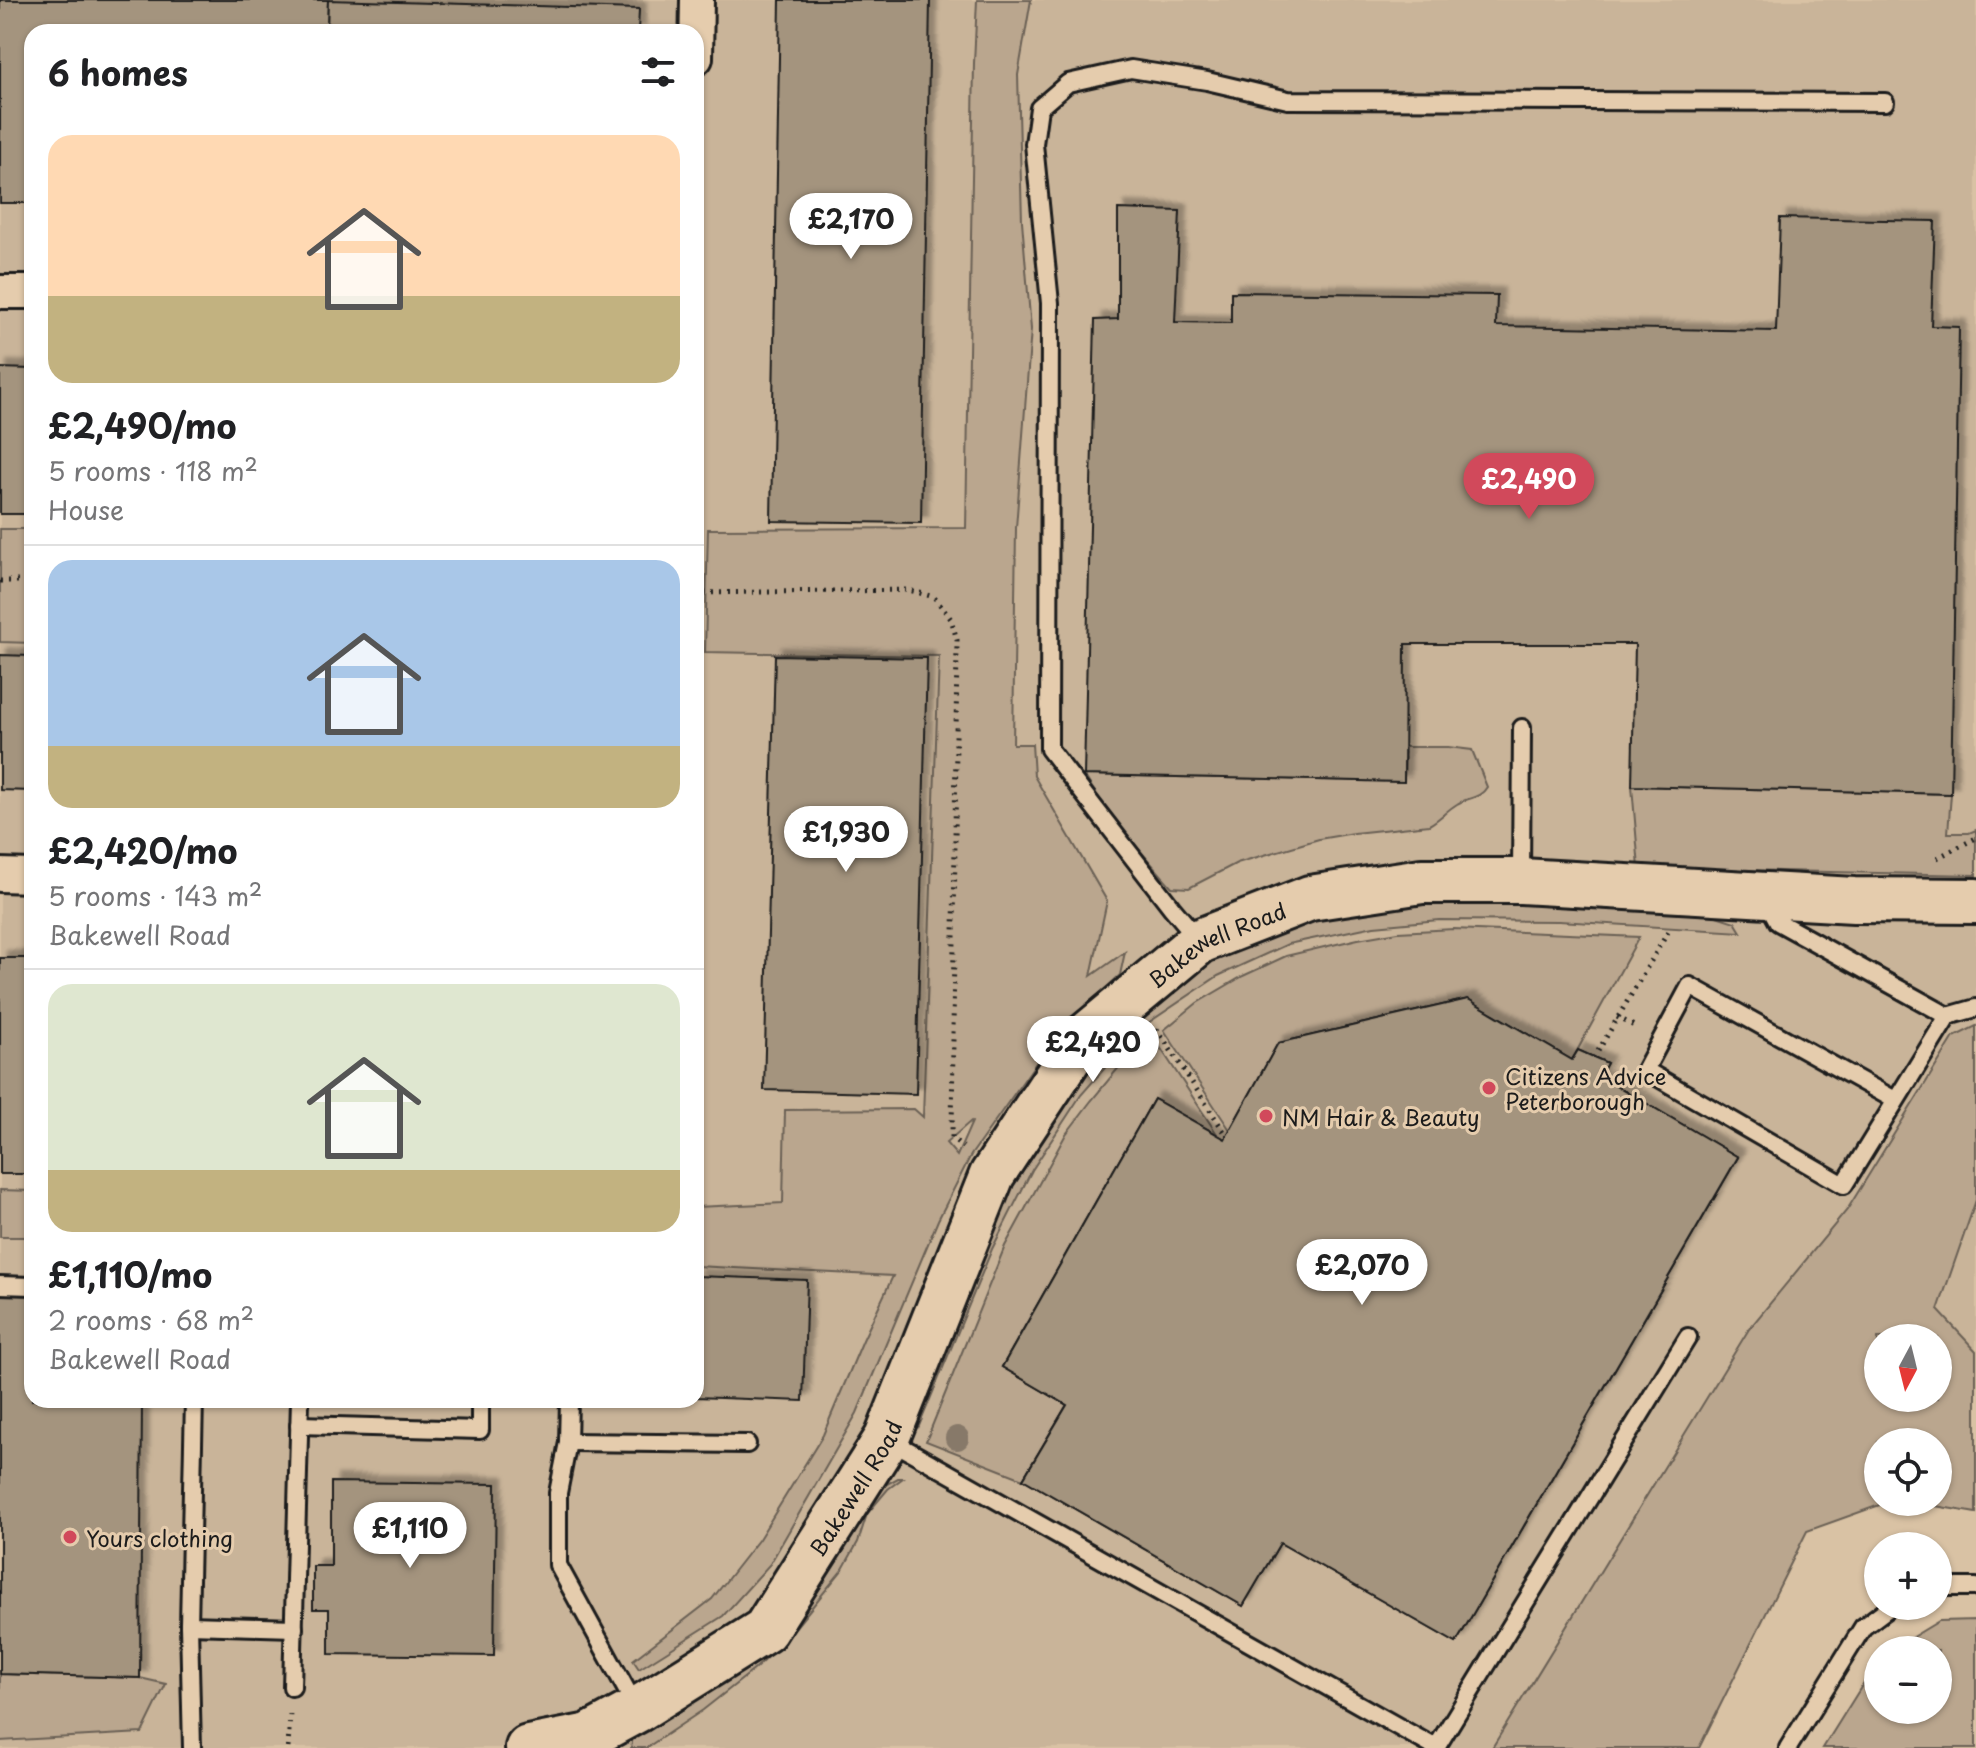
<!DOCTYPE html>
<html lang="en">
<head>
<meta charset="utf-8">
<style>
  :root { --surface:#fff; --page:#f2f2f2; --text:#202124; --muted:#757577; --line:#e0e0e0; --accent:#d1495b }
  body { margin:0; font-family:"Playpen Sans",sans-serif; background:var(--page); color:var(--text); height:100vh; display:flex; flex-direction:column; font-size:30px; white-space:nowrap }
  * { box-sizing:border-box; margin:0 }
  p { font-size:26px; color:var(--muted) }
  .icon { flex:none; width:44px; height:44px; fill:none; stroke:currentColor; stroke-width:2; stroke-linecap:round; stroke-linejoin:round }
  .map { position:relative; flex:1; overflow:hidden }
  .side { position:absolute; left:24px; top:24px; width:680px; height:1384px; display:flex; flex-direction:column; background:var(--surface); border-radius:24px; box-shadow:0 2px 6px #0004 }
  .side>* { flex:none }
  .needle { width:52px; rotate:187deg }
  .tools { position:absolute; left:1864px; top:1324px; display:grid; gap:16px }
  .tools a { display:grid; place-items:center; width:88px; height:88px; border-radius:50%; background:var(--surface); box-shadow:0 2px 6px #0004; font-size:40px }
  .price { position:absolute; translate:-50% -68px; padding:0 18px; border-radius:28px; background:#fff; color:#222; font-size:26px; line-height:52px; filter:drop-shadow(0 2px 4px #0008) }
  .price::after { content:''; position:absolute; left:50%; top:48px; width:24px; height:18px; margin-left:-12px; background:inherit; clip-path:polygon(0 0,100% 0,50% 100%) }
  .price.active { background:var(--accent); color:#fff }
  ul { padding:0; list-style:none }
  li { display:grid; align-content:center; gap:16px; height:424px; padding:0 24px }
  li+li { border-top:2px solid var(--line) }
  li span { display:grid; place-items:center; height:248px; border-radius:24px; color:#555 }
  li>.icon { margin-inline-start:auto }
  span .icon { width:144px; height:144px; fill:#fffc; stroke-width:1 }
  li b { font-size:34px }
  h2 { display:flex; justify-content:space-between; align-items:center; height:96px; padding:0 24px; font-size:34px }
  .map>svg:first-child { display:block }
  .built { fill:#c9b499; fill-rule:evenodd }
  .green { fill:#baa68e; stroke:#6b6155; stroke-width:2; fill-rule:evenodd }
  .building { fill:#a4947e; stroke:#1c1c1c; stroke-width:2; fill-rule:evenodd; filter:url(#shadow) }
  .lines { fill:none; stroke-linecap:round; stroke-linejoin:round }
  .lane-casing { stroke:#1c1c1c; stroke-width:22 }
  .street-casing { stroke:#1c1c1c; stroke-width:38 }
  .secondary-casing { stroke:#1c1c1c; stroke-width:50 }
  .path { stroke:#1c1c1c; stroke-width:5; stroke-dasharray:2 6; stroke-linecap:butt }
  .lane { stroke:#e5ccad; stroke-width:16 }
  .street { stroke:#e5ccad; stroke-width:32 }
  .secondary { stroke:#e5ccad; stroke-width:44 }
  .tree { fill:#877969 }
  .poi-dot { fill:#d1495b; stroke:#e5ccad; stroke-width:3 }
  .labels { text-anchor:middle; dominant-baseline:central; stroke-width:6; stroke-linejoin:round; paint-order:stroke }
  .street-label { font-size:22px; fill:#1c1c1c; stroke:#e5ccad }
  .poi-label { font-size:22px; fill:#1c1c1c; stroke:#e5ccad; text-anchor:start }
</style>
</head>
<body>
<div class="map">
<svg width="1976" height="1748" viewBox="0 0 1976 1748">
  <defs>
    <filter id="shadow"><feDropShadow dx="7" dy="-7" stdDeviation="2" flood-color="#0004"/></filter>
  </defs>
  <rect width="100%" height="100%" fill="#d9c2a4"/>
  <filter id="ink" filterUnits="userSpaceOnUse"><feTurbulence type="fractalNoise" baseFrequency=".0125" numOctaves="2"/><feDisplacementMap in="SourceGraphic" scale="16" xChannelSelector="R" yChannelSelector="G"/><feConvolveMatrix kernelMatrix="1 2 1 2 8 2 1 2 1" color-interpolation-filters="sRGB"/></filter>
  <g filter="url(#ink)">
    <path class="built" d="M0,0H1976V1504L1938,1442H1878L1826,1467L1698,1748H0ZM32,32H696V1400H32ZM1878,1338H1938V1398H1878Z"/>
    <g class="green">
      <path d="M977,0H1031L1018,75L1022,221L1031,329L1016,528L1013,744H1032L1034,776L1107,901L1091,976L1125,952L1120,975L1058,1032L971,1155L938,1220L857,1413L770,1564L723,1616L639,1669L633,1660L712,1599L759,1539L823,1435L863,1340L893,1276L696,1266V1207L783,1203L785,1110L914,1109L923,1117L939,656L705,652L708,529L966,528L974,63ZM971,1121L972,1122L957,1156L946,1143Z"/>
      <path d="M0,529H32V643L0,642Z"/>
      <path d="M1405,747H1448L1472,750L1487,787C1480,799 1468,797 1457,804C1447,810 1440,819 1429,825L1354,833L1319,839L1237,863L1189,888L1172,887C1141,852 1108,815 1084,775L1404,782Z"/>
      <path d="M1632,786L1951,794L1948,833H1969L1976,830V875L1639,868Z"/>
      <path d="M1460,900L1602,905L1707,913L1735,922L1741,932L1559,921L1439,920L1374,926L1288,944L1218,976L1139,1029L1081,1095L1032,1170L992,1249L919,1426L913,1402L999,1189L1089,1057L1211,958L1309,920L1362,908Z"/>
      <path d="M1454,929L1639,937L1572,1060L1230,1130L1164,1030L1197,1003L1243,976L1286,956L1358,939L1398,932Z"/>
      <path d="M1976,1026V1200L1938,1310L1976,1351V1513L1912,1502H1938V1442H1878V1502H1888L1807,1531L1699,1748H1492L1749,1329L1847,1210L1954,1037ZM1878,1338H1938V1398H1878Z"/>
      <path d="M1154,1038L1217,1134L1154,1099L1002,1367L1067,1405L1023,1479L926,1441L1005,1246L1066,1134L1091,1101L1120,1066Z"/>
      <path d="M0,1190L32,1191V1237H0Z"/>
      <path d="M898,1478H903L888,1489L867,1514L858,1542L843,1569L786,1639L755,1669L703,1710L646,1748H631L633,1736L872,1492Z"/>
      <path d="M1976,1620V1748H1823L1878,1660V1710H1938V1650H1891L1939,1621Z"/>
      <path d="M0,1674L140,1678L166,1684L142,1733L0,1741Z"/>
    </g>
    <g class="building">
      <path d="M0,0H328L327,32H32V203H0Z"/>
      <path d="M328,0L639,9L638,32H327Z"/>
      <path d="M780,0H930L921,523L771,521Z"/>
      <path d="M1118,209L1180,211L1175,322L1231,323V292L1497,295L1496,326L1776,331L1780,218L1935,221L1931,326L1959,327L1951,794L1632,786L1635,644H1405L1404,782L1084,775L1095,320L1118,319Z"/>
      <path d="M0,368L32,369V514H0Z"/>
      <path d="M0,655L32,656V791L0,790Z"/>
      <path d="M775,655L927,658L916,1094L764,1090Z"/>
      <rect x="0" y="958" width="32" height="216"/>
      <path d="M1468,999L1572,1060L1578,1050L1607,1063L1600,1076L1738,1157L1456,1643L1280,1543L1243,1606L1023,1479L1067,1405L1002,1367L1154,1099L1225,1139L1278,1043ZM1446,1088L1507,1121L1446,1232L1310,1158L1331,1119ZM1190,1374L1234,1400L1196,1465L1152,1439Z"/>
      <path d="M1468,999L1572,1060L1578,1050L1607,1063L1600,1076L1738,1157L1456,1643L1280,1543L1243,1606L1023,1479L1067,1405L1002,1367L1154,1099L1225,1139L1278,1043Z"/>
      <path d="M696,1276L807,1280L803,1401L696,1397Z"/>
      <path d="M0,1294L29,1295L30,1345H32V1400H142L140,1678L0,1674Z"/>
      <path d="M331,1482L496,1484L494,1656L329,1654V1609H313V1566H331Z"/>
    </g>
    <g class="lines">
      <g class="lane-casing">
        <g id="lane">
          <path d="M1521,879L1522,728"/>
          <path d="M1766,900L1778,922L1948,1016"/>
          <path d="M1199,940L1172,908L1049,749L1050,303L1034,144L1039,108L1068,83L1131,69L1207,81L1288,100L1885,102"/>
          <path d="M1895,1100L1690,986L1645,1070L1844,1185L1948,1016L1976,1008"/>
          <path d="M0,1285L32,1286"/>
          <path d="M569,1400L568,1442L558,1493V1565L637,1709"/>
          <path d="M299,1425L480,1430V1400"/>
          <path d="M888,1439L1436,1748"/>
          <path d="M568,1442L747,1444"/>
          <path d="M1938,1587H1976"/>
          <path d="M189,1625L294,1628"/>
          <path d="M292,1687L300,1400"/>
          <path d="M192,1748L189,1625L194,1400"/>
          <path d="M1436,1748L1688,1337"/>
          <path d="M1788,1748L1863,1627L1891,1606"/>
        </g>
      </g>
      <g class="street-casing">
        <g id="street">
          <path d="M696,58L697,0"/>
          <path d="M0,292H32"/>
          <path d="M0,875L32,876"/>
        </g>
      </g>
      <g class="secondary-casing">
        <g id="secondary">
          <path id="s1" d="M528,1748L589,1736L637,1710L765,1630L887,1438L992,1175L1081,1040L1200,941L1310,898L1422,881H1521L1854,900L1976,901"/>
        </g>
      </g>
      <g class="path">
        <path d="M0,581H32"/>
        <path d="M696,593L909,590L934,597L951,619L957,640L952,1138L963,1147"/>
        <path d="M1937,858L1976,838"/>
        <path d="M1617,1017L1638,1028"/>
        <path d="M1157,1029L1227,1136"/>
        <path d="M1594,1058L1668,932"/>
        <path d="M288,1748L290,1713"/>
      </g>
      <use href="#lane" class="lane"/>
      <use href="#street" class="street"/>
      <use href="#secondary" class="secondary"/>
    </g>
    <circle class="tree" cx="957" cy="1438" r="12"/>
  </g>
  <g class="poi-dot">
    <circle cx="1489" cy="1088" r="8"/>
    <circle cx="1266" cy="1116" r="8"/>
    <circle cx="70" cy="1537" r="8"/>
  </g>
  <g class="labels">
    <g class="street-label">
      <text stroke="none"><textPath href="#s1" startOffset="1108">Bakewell Road</textPath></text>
      <text stroke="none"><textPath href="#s1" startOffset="436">Bakewell Road</textPath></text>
    </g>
    <g class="poi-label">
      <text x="1505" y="1075">Citizens Advice<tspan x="1505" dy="25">Peterborough</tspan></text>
      <text x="1282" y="1116">NM Hair &amp; Beauty</text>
      <text x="86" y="1537">Yours clothing</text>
    </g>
  </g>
</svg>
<div class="tools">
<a><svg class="needle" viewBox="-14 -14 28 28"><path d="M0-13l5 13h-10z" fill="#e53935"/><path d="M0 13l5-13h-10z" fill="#757577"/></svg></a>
<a><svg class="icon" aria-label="locate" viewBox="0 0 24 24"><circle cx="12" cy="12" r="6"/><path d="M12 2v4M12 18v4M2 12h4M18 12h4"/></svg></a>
<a>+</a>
<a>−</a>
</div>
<b class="price" style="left:851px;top:261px">£2,170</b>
<b class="price active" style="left:1529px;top:521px">£2,490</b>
<b class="price" style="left:846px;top:874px">£1,930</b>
<b class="price" style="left:1093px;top:1084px">£2,420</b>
<b class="price" style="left:1362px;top:1307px">£2,070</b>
<b class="price" style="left:410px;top:1570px">£1,110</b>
<section class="side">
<h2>6 homes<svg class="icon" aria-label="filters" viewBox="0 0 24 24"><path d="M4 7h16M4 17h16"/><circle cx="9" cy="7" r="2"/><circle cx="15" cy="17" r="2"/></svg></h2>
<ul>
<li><span style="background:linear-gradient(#ffd9b3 65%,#c2b280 0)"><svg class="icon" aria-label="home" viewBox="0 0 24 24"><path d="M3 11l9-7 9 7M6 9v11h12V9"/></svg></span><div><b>£2,490/mo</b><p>5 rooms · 118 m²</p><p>House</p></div></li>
<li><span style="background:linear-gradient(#a9c7e8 75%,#c2b280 0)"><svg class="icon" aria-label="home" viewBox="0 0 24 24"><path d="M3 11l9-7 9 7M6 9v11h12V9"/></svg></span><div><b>£2,420/mo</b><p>5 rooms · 143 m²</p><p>Bakewell Road</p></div></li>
<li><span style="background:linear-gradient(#dfe7d0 75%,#c2b280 0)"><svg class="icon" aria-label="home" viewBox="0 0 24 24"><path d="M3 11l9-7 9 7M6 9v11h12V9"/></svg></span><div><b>£1,110/mo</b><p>2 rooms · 68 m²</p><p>Bakewell Road</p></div></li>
</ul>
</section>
</div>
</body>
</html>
